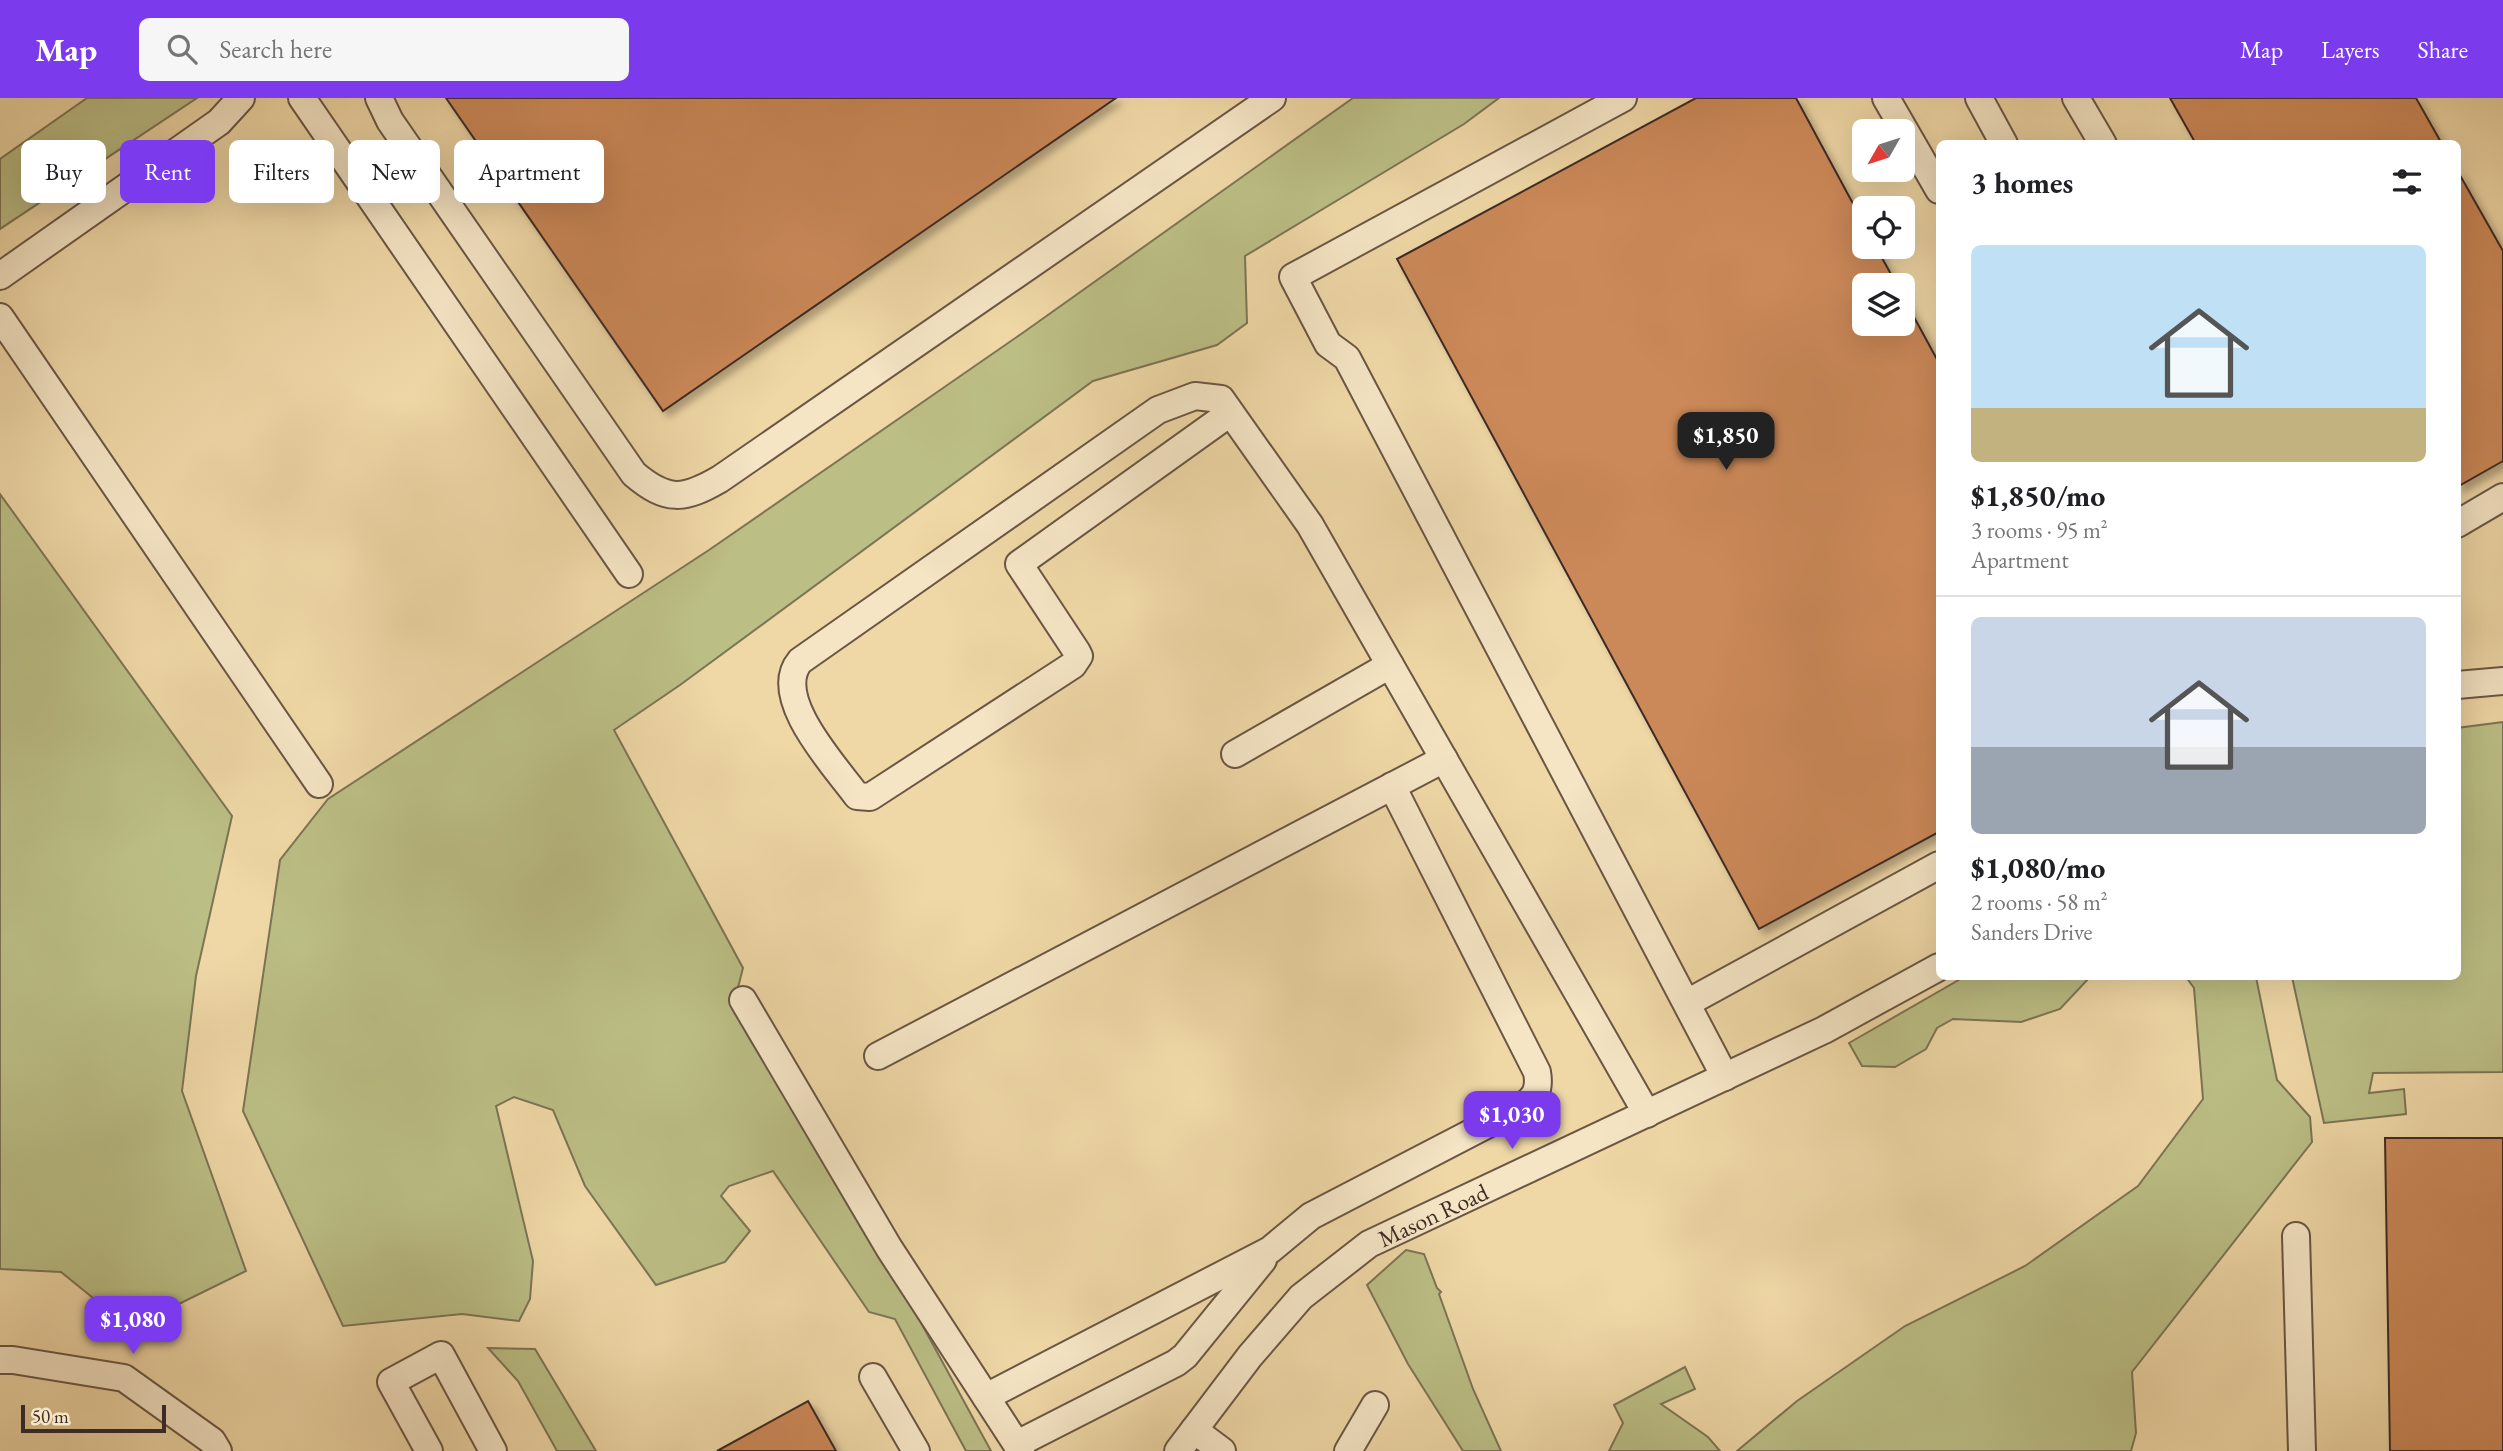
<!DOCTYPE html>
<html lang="en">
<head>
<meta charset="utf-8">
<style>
  :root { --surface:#fff; --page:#f6f6f6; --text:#202124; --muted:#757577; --line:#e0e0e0; --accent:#7c3aed }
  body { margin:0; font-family:"EB Garamond",serif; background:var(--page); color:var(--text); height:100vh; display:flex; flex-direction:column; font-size:26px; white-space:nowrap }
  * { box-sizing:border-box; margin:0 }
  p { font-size:23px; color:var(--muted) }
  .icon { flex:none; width:38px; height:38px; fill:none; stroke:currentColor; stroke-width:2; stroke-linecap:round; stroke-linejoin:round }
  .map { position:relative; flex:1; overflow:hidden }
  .sheet { position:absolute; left:1936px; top:42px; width:525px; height:840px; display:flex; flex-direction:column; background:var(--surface); border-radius:10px; box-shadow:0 7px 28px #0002 }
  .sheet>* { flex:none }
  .banner { position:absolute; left:21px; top:42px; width:665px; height:63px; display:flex; gap:14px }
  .needle { width:46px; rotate:231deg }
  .fabs { position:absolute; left:1852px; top:21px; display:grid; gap:14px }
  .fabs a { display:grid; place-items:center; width:63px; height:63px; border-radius:10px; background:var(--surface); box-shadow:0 7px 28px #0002; font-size:35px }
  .scale { position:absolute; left:21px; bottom:18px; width:145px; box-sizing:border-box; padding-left:7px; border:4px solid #3d2b25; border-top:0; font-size:19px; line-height:24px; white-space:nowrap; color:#3d2b25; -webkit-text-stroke:5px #f5e5c5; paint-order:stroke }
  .price { position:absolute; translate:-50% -60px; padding:0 16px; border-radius:14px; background:var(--accent); color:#fff; font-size:23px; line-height:46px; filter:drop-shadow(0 2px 4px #0008) }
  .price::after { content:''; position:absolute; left:50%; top:42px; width:21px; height:16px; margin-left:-10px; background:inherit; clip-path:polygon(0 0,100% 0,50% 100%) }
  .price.active { background:#222; color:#fff }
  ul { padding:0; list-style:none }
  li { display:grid; align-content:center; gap:14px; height:371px; padding:0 35px }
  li+li { border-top:2px solid var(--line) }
  li span { display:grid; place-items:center; height:217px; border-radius:10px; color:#555 }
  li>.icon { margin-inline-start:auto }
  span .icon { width:126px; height:126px; fill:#fffc; stroke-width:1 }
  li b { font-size:30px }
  h2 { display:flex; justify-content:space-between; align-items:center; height:84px; padding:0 35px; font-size:30px }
  .pill { padding:0 24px; border-radius:10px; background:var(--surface); box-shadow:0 7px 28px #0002; font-size:24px; line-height:63px }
  .pill.active { background:var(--accent); color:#fff }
  header { display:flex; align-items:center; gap:42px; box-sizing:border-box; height:98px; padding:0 35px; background:var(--accent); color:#fff }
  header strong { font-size:33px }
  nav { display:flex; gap:38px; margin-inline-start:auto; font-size:24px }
  .search { width:490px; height:63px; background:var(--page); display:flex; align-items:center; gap:18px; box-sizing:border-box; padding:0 24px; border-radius:10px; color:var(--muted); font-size:26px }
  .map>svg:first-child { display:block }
  .green { fill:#bbbe85; stroke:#7c7455; stroke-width:2 }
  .building { fill:#cb8859; stroke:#3d2b25; stroke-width:2; filter:url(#shadow) }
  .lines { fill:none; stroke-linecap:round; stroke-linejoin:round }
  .minor-casing { stroke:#6a5645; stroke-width:30 }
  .minor { stroke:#f5e5c5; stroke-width:26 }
  .labels { text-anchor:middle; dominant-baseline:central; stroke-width:5; stroke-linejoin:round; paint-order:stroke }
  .street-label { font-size:24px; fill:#3d2b25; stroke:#f5e5c5 }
</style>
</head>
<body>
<header>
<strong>Map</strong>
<div class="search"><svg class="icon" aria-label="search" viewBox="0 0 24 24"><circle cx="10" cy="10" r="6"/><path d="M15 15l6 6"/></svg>Search here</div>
<nav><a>Map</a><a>Layers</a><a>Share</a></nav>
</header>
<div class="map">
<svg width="2503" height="1353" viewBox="0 0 2503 1353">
  <defs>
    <filter id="shadow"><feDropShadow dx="5.5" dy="5.5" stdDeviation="3.5" flood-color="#0004"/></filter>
  </defs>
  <rect width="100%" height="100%" fill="#efd7a6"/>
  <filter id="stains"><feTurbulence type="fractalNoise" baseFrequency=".00286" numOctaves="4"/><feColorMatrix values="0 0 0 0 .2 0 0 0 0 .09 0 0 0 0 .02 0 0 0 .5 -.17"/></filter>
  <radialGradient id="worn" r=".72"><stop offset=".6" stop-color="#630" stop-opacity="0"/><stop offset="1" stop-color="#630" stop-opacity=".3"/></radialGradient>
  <g class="green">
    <path d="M87,0H197L0,131V61Z"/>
    <path d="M1353,0H1499L1464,26L1245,158L1247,225L1217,247L1093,283L680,587L614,632L743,870L733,909L919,1221L991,1353H966L895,1221L869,1214L773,1073L729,1088L721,1098L750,1133L725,1164L656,1187L585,1088L553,1012L514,999L496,1008L533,1163L530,1201L519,1223L462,1216L343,1228L243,1013L280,762L328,701L709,452L1024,234Z"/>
    <path d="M0,396L232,718L196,878L182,993L246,1173L130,1230L61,1174L0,1171Z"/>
    <path d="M2503,624V974L2373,975L2369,995L2404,991L2406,1016L2324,1025L2292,879L2457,878V630Z"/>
    <path d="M1964,879H2090L2060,911L2021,924L1953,921L1937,930L1926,951L1895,969L1862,968L1849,945Z"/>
    <path d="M2186,879H2256L2277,982L2310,1019L2312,1044L2132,1274L2136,1335L2131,1353H1737L1797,1303L1905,1228L2025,1168L2138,1088L2203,1001L2194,890Z"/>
    <path d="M1406,1152L1424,1156L1437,1190L1441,1194L1439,1196L1473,1291L1501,1353H1463L1408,1266L1367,1187Z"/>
    <path d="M488,1250L535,1251L596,1353H557L518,1283Z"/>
    <path d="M1685,1269L1695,1291L1661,1306L1708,1339L1720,1353H1609L1623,1325L1614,1307Z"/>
  </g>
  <g class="building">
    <path d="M446,0H1116L663,313Z"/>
    <path d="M1696,0H1796L1864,126V149H1876L1897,187H1864V226H1902V197L1939,265V734L1759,831L1397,161Z"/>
    <path d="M2170,0H2416L2442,46H2196Z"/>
    <path d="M2457,72L2503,153V363L2457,389Z"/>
    <path d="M2385,1040H2503V1353H2390Z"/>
    <path d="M808,1303L836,1353H717Z"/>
  </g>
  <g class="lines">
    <g class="minor-casing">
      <g id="minor">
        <path d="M302,0L629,476"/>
        <path d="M379,0L390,23L634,376C667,404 684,402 720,381L1272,0"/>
        <path d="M1623,0L1293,179L1328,246L1347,260L1725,979"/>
        <path d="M1886,0L1939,92"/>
        <path d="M1979,0L2004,46"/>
        <path d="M2076,0L2103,46"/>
        <path d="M0,178L219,24L241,0"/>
        <path d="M0,219L319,686"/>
        <path d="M1230,315L1019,466L1077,554L1079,558L1073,567L870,699L857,698C835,668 770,599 800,563L1158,312L1195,298L1221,301L1310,427L1647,1016"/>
        <path d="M2457,426L2503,399"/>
        <path d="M2457,587L2503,583"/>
        <path d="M1235,656L1390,567"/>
        <path d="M743,902L889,1150L1021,1353"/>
        <path d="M1687,905L1939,767"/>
        <path d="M878,958L1444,661"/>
        <path d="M2296,1138L2302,1353"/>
        <path d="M0,1262H13L124,1280L212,1343L218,1353"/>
        <path d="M873,1279L916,1353"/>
        <path d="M986,1299L1270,1152L1311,1118L1521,1009C1536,1000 1540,991 1537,974L1392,688"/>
        <path d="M1194,1332L1222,1353"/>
        <path d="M1017,1346L1176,1265L1185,1258L1263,1162"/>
        <path d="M429,1353L391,1284L441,1257L493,1353"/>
        <path d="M1178,1353L1250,1258L1301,1199L1369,1146L1824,932L1939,869"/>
        <path d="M1348,1353L1375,1307"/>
      </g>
    </g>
    <use href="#minor" class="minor"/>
  </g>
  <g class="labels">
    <g class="street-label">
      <text transform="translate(1433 1117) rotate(-25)">Mason Road</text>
    </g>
  </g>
  <rect width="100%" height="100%" filter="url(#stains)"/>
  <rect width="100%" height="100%" fill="url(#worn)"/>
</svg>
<div class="fabs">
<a><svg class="needle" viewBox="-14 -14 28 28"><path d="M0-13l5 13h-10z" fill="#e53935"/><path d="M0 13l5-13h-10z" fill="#757577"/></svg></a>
<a><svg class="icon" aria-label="locate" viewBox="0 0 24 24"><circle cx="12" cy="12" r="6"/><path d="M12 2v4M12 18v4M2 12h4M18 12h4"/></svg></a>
<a><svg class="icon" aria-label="layers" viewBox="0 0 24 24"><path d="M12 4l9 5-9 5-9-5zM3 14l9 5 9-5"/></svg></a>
</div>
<div class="scale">50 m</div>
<b class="price active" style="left:1726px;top:374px">$1,850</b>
<b class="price" style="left:1512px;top:1053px">$1,030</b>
<b class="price" style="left:133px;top:1258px">$1,080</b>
<div class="banner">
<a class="pill">Buy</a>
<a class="pill active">Rent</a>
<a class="pill">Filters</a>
<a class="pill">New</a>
<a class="pill">Apartment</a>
</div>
<section class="sheet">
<h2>3 homes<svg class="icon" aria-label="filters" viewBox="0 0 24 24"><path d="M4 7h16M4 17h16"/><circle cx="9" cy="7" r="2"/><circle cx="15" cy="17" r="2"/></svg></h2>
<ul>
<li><span style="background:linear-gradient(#bfe0f5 75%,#c2b280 0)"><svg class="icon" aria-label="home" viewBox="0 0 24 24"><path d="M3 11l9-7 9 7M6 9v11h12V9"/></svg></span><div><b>$1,850/mo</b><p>3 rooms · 95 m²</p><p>Apartment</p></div></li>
<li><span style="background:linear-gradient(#c9d6e8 60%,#9aa5b1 0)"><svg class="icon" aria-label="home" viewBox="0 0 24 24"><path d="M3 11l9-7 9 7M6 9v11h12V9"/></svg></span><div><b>$1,080/mo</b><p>2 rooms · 58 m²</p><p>Sanders Drive</p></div></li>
</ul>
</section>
</div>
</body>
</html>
